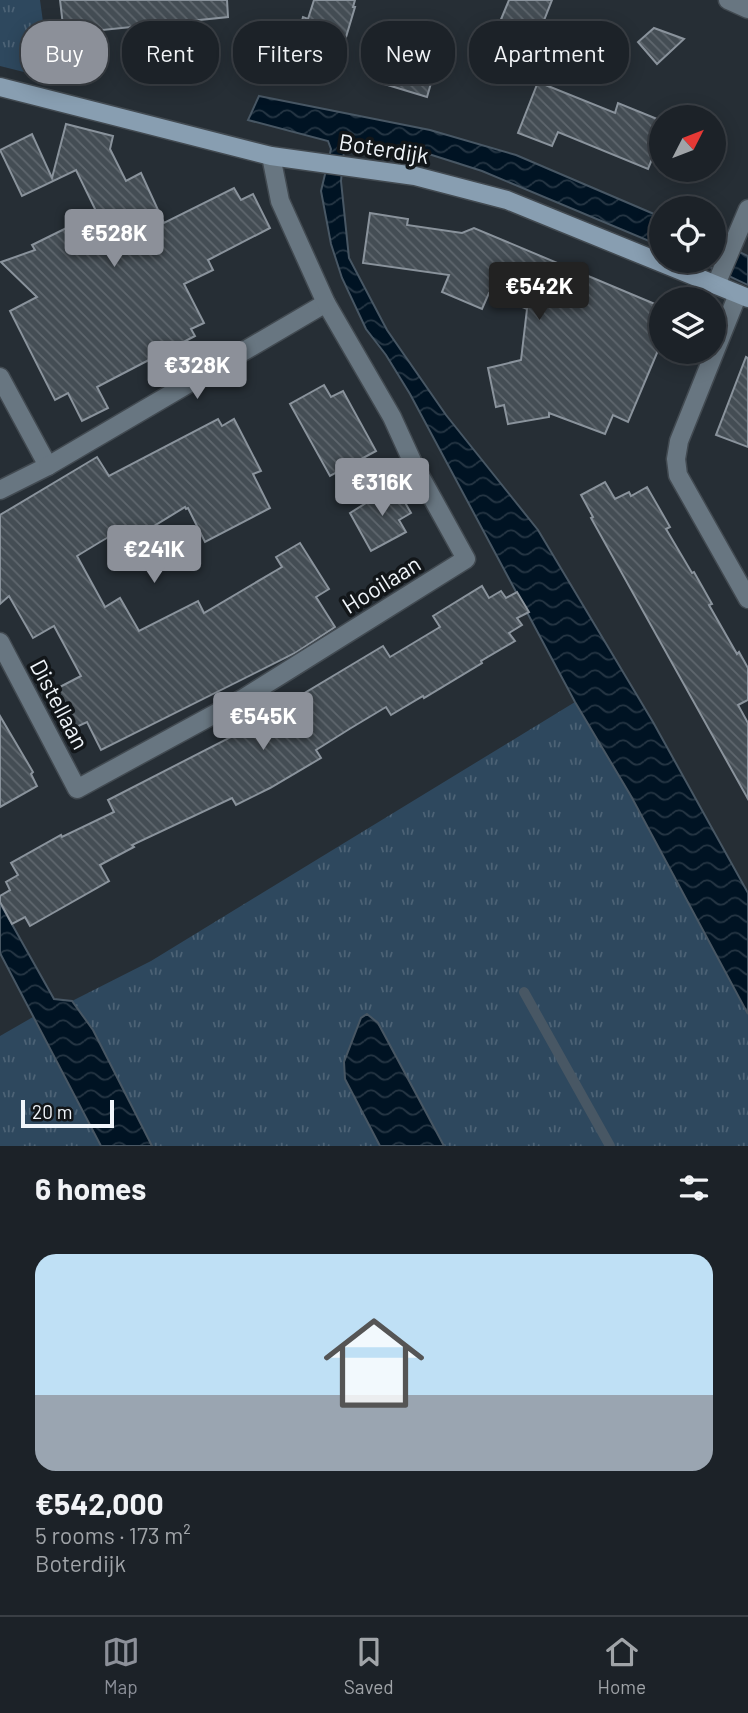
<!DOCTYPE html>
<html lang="en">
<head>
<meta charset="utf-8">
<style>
  :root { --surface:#1c2228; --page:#292f34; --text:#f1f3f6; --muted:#a0a4a8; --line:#3a3f45; --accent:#8c9099 }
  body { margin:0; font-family:Barlow,sans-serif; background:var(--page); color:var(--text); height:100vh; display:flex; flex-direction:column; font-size:26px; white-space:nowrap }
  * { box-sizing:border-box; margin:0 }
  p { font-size:23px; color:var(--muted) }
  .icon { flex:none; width:38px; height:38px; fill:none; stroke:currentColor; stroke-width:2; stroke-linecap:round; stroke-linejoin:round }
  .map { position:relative; height:1146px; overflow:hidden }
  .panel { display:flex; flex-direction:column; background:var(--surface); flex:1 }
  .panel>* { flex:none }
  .guide { position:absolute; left:21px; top:21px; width:707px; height:63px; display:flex; gap:14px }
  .needle { width:46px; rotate:48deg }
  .tools { position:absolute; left:649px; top:105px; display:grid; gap:14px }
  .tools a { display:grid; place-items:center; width:77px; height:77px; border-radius:50%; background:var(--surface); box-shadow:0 4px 18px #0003,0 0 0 2px var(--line); font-size:35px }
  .scale { position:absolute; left:21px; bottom:18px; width:93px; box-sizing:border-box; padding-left:7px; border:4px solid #f0f5fa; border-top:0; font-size:19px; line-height:24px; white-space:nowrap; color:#f0f5fa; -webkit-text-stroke:5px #121619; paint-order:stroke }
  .price { position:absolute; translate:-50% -60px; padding:0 16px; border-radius:7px; background:var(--accent); color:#fff; font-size:23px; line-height:46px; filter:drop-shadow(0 2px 4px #0008) }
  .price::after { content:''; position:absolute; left:50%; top:42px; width:21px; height:16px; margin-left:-10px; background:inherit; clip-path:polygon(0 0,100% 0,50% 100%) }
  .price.active { background:#222; color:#fff }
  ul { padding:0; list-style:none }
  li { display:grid; align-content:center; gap:14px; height:371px; padding:0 35px }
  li+li { border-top:2px solid var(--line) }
  li span { display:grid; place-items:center; height:217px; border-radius:21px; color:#555 }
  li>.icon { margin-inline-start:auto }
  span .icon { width:126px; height:126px; fill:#fffc; stroke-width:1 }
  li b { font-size:30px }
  h2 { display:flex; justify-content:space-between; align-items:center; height:84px; padding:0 35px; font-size:30px }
  .chip { padding:0 24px; border-radius:28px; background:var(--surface); box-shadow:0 4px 18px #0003,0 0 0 2px var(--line); font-size:24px; line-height:63px }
  .chip.active { background:var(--accent); color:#fff }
  .tabs { display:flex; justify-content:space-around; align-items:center; height:98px; border-top:2px solid var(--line); background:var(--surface); font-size:19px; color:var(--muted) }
  .tabs a { display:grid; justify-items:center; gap:4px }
  .tabs .active { color:var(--accent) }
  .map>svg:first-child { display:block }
  .grass { fill:url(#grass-tufts) }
  .water { fill:url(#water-waves); stroke:#485764; stroke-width:2 }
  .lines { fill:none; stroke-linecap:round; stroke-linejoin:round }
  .stream { stroke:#485764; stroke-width:10 }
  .building { fill:url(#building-back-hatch); stroke:#8a939c; stroke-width:2 }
  .street-casing { stroke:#424a51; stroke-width:21 }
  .secondary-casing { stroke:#424a51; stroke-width:21 }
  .street { stroke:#687681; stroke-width:18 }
  .secondary { stroke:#889eb1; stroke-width:18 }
  .labels { text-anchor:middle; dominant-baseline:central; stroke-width:7; stroke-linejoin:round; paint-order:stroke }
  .street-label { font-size:23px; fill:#f0f5fa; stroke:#121619 }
</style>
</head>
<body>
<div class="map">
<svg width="748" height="1146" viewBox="0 0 748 1146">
  <defs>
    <pattern id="grass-tufts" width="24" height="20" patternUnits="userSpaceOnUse" patternTransform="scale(1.75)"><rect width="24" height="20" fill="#2e485e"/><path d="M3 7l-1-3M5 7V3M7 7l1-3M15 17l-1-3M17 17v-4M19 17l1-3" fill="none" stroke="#4d6376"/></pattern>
    <pattern id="water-waves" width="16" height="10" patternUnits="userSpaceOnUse" patternTransform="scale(1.75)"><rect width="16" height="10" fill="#001323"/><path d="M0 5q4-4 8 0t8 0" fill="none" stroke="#263644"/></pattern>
    <pattern id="building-back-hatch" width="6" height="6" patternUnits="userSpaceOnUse" patternTransform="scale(1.75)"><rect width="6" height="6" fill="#444d54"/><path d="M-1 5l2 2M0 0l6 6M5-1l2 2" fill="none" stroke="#5f676e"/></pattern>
  </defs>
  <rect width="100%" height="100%" fill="#262e35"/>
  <g class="grass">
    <path d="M0,0H40L46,44L41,54L44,77L0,66Z"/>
    <path d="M575,702L631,796L748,1014V1146H444L378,1023L367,1014L361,1018L344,1062L345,1079L380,1146H152L93,1030L72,1001L151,961Z"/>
    <path d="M33,1017L101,1146H0V1036Z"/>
  </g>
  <g class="water">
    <path d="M259,96L430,130L516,155L661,217V246L482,171L413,149L351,145L344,151L341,181L349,258L387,330L446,415L538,530L653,722L748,893V1014L631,796L575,702L410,394L386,355L366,329L342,278L331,244L321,191L331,149L328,141L248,120Z"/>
    <path d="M714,240L748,256V285L697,261H714Z"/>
    <path d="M0,903L54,999L72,1001L93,1030L152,1146H101L0,953Z"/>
    <path d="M367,1014L378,1023L444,1146H380L345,1079L344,1062L361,1018Z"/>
  </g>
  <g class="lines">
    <path class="stream" d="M524,992L610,1146"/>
  </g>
  <g class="building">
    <path d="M60,0H227L228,17L64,34Z"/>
    <path d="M314,0H355L353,7H355L335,74L317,68L315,72L294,62L299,32L303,17L308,19Z"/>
    <path d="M509,0H552L530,56L492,41Z"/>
    <path d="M397,28L443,42L427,97L381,83Z"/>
    <path d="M654,28L684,39L657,64L638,42Z"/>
    <path d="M538,82L615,113L618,103L662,121V135L648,169L558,132L552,146L518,133Z"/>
    <path d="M66,124L113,136L110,149L126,181L141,173L164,223L234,188L241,200L253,194L270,228L208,260L213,270L184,284L204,323L191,329L195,336L97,387L108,408L82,421L68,393L55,400L10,311L37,297L1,262L35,250L32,245L97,213L76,170L22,196L0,150L32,134L52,178Z"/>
    <path d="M370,213L408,219L407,225L462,233L474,228L662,307V341L628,422L613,415L605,434L549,413V417L508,424L504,405L496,407L488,368L521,360L527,309L489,293L482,309L442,292L449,275L363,263Z"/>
    <path d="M746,357L748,358V447L716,435Z"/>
    <path d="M324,385L331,397L343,391L376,451L330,476L290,404Z"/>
    <path d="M218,419L222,426L234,419L261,471L253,474L270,508L205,542L188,508L186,509L185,507L131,540L124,528L100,542L77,556L105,607L120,598L139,631L198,601L204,613L282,567L276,557L300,543L329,589L316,597L335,627L295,653L101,750L87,722L74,728L54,690L81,676L54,626L33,638L9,596L0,604V515L97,457L109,476Z"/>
    <path d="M605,482L615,499L629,492L631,496L647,487L670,527L666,529L692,573L694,572L712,604L709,605L737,654L739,652L748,668V700L738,705L748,723V799L591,518L593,517L581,495Z"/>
    <path d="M395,485L411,513L399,520L406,532L371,551L350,513Z"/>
    <path d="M482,586L489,598L501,591L506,598L517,592L529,612L517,618L522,625L509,633L515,641L481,661L482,663L424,698L423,696L391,715L386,707L351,728L316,750L321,758L270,788L236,805L232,798L132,845L134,847L100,865L109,881L30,926L25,917L12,924L0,902V896L10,890L6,882L18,875L11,863L61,835L62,837L114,812L108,800L264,720L263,718L383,646L390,657L440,627L433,616Z"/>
    <path d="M0,716L33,772L31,774L37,786L0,807Z"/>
  </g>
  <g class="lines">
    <g class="street-casing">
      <g id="street">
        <path d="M728,0L748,9"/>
        <path d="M717,285L720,275L748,209"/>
        <path d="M738,294L679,441L676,459L678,475L748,599"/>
        <path d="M0,377L48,466L0,490"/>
        <path d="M48,466L326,303"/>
        <path d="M0,642L77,789L244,698L466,559L413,463L392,417L326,303L280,201L271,156"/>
      </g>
    </g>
    <g class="secondary-casing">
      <path id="secondary" d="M0,87L271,156L415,176L507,200L748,298"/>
    </g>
    <use href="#street" class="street"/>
    <use href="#secondary" class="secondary"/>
  </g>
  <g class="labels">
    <g class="street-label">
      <text transform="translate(384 148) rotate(9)">Boterdijk</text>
      <text transform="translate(381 584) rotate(-32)">Hooilaan</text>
      <text transform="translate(60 704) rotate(62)">Distellaan</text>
    </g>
  </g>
</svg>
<div class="tools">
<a><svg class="needle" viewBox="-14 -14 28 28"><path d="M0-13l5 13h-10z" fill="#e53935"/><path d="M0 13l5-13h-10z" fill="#a0a4a8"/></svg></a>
<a><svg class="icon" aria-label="locate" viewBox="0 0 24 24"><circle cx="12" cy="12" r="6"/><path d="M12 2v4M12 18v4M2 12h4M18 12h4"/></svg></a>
<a><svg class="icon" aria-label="layers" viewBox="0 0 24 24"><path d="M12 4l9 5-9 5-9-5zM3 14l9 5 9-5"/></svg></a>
</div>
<div class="scale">20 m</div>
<b class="price" style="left:114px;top:269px">€528K</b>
<b class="price active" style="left:539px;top:322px">€542K</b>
<b class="price" style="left:197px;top:401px">€328K</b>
<b class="price" style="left:382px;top:518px">€316K</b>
<b class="price" style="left:154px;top:585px">€241K</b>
<b class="price" style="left:263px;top:752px">€545K</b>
<div class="guide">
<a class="chip active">Buy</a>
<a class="chip">Rent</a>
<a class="chip">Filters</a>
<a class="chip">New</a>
<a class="chip">Apartment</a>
</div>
</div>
<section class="panel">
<h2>6 homes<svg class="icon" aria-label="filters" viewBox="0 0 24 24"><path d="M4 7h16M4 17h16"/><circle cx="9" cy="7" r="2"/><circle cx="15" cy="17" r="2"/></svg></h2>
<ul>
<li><span style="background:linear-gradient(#bfe0f5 65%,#9aa5b1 0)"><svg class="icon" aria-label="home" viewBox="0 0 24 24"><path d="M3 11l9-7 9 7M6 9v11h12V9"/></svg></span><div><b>€542,000</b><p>5 rooms · 173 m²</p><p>Boterdijk</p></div></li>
</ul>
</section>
<nav class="tabs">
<a class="active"><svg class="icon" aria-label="map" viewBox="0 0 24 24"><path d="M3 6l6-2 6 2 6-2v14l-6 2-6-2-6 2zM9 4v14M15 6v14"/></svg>Map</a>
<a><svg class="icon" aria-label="saved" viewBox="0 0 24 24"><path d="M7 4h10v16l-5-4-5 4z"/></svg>Saved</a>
<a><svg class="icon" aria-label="home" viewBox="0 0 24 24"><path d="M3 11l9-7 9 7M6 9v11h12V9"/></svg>Home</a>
</nav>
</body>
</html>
